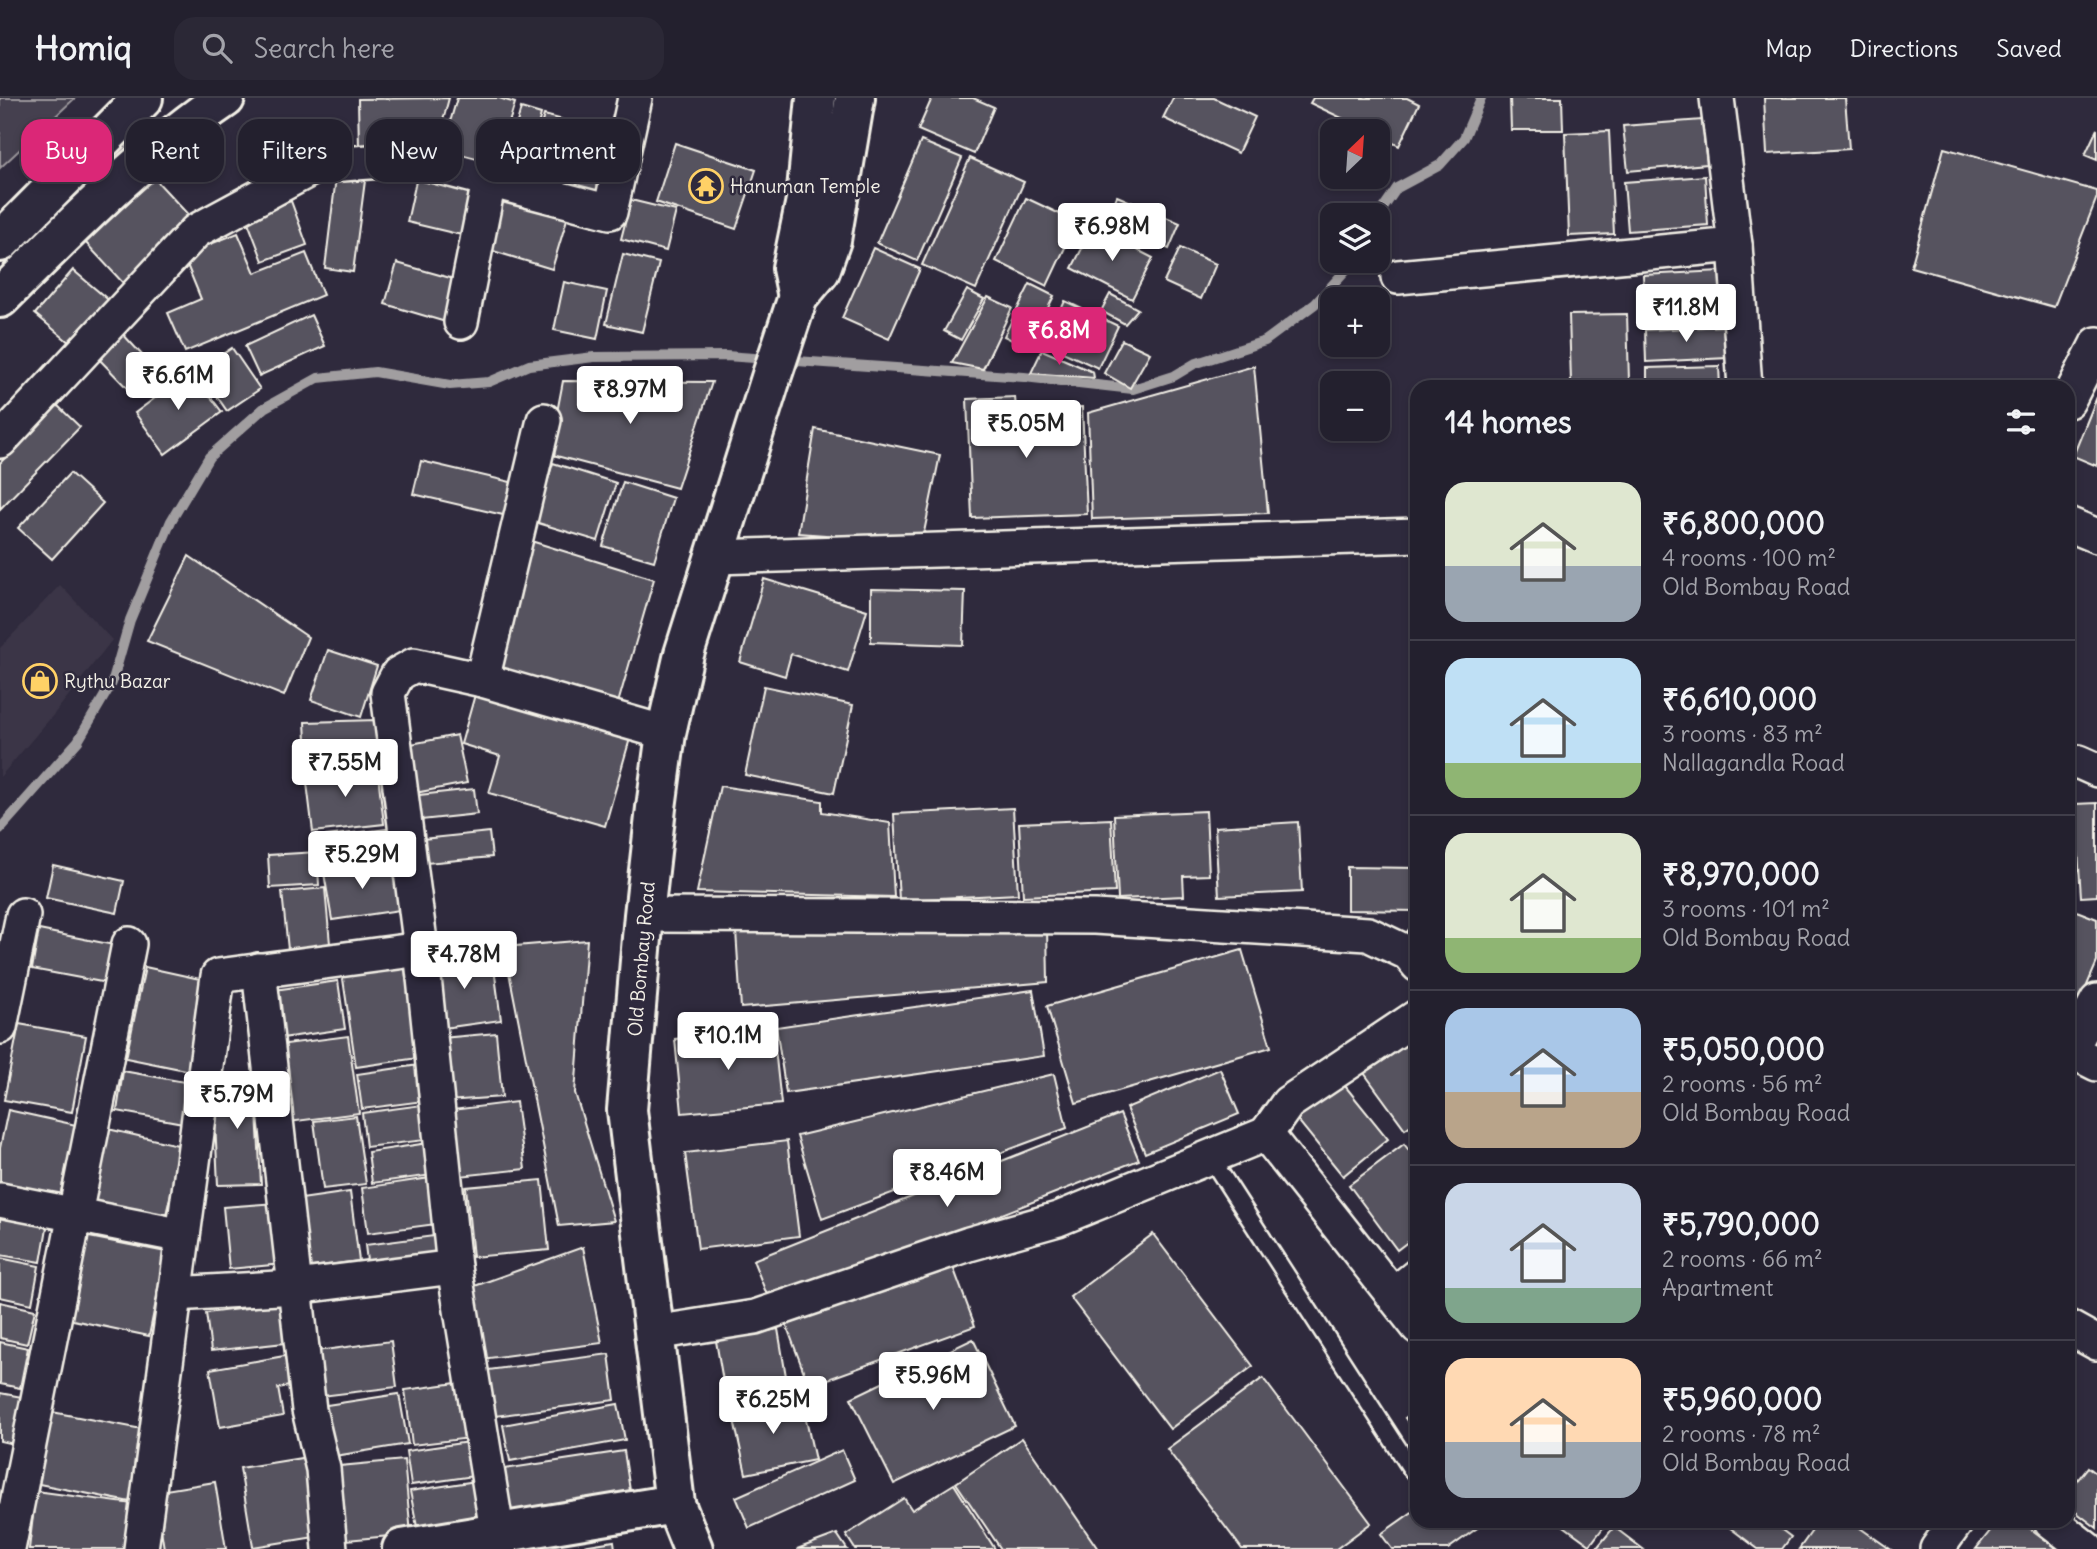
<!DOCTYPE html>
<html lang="en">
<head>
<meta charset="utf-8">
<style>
  :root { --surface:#23202e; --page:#2b2836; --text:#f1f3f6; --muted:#a3a3aa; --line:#403e4a; --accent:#db2777 }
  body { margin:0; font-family:Delius,sans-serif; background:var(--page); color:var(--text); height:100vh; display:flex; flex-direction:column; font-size:26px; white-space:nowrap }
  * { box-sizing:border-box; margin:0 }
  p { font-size:23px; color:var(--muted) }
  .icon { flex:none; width:38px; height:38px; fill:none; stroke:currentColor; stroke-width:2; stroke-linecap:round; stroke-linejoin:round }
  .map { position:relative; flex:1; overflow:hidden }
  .details { position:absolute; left:1410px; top:282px; width:665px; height:1148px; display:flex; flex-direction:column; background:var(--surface); border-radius:21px; box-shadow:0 4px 10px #0003,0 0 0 2px var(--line) }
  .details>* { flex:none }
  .top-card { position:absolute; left:21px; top:21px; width:665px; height:63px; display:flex; gap:14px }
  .needle { width:46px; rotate:25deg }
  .fabs { position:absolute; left:1320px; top:21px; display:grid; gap:14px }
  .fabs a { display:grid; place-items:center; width:70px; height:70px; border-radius:14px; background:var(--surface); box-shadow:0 4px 10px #0003,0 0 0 2px var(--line); font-size:35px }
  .price { position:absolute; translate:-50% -60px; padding:0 16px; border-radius:7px; background:#fff; color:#222; font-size:23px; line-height:46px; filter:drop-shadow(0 2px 4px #0008) }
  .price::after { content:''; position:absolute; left:50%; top:42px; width:21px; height:16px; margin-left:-10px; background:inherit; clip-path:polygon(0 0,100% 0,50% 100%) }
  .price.active { background:var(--accent); color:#fff }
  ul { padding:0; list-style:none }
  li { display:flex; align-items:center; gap:21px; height:175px; padding:0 35px }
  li+li { border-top:2px solid var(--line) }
  li span { display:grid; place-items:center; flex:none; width:196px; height:140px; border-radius:21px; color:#555 }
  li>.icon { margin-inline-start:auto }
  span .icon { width:84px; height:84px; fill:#fffc; stroke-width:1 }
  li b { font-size:30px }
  h2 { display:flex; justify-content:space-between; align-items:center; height:84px; padding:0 35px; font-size:30px }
  .chip { padding:0 24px; border-radius:21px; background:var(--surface); box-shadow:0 4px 10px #0003,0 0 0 2px var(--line); font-size:24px; line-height:63px }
  .chip.active { background:var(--accent); color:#fff }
  header { display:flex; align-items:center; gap:42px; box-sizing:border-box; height:98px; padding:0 35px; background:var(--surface); border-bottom:2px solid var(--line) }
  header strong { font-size:33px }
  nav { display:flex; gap:38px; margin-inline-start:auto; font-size:24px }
  .search { width:490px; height:63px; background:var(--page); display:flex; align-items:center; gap:18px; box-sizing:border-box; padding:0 24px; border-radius:21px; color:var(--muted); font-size:26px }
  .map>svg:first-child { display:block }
  .built { fill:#3b3647 }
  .green { fill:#454050; stroke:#9c989c; stroke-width:2 }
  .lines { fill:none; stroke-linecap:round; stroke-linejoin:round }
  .stream { stroke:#a19ea0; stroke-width:10 }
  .building { fill:#56525f; stroke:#f4f1e8; stroke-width:2 }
  .lane-casing { stroke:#f4f1e8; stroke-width:21 }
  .street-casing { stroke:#f4f1e8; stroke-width:38 }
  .secondary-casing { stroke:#f4f1e8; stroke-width:44 }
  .primary-casing { stroke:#f4f1e8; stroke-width:44 }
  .lane { stroke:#2f2a3d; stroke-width:16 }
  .street { stroke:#2f2a3d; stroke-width:33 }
  .secondary { stroke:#2f2a3d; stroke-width:38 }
  .primary { stroke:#2f2a3d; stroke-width:38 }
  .labels { text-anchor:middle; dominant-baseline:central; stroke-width:5; stroke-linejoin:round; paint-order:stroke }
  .poi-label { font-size:19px; fill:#f4f1e8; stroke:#2f2a3d; text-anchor:start }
  .street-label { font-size:19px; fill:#f4f1e8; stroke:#2f2a3d }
</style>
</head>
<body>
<header>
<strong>Homiq</strong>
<div class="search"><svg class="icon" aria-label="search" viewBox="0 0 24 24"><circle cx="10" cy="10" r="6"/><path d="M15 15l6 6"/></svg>Search here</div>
<nav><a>Map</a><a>Directions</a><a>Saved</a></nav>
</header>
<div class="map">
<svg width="2097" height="1451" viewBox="0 0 2097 1451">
  <rect width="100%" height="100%" fill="#2f2a3d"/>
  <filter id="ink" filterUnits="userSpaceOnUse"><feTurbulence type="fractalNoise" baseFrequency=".0143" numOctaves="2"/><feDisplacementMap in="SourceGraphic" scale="14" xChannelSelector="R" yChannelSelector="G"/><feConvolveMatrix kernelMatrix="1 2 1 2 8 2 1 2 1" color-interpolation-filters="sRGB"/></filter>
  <g filter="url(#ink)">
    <path class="built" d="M60,487L112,542L54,616L0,679V550Z"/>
    <path class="green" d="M0,0H75L0,70Z"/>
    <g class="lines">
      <g class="stream">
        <path d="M1377,119L1397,90L1440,67L1464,40L1481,0"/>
        <path d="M0,731L78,643L112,585L130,522L171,423L209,359L264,310L318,280L375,274L450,287L489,284L529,267L594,259L726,258L1024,279L1133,291L1174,278L1194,266L1265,243L1315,206L1354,163"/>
      </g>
    </g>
    <g class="building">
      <path d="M449,0L436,49L359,50L358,1Z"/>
      <path d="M457,0H499L515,5L494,75L440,59Z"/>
      <path d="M932,0H973L994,9L974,56L918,32Z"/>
      <path d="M1173,0H1214L1255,19L1238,55L1163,20Z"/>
      <path d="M1313,0H1407L1419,6L1399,48L1377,37V33H1369L1310,5Z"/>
      <path d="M1510,0H1562L1563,32H1511Z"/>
      <path d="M1764,0H1845L1849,51L1767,56Z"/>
      <path d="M521,10L541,16L526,71L506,65Z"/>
      <path d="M544,17L563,22L549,73L530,68Z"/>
      <path d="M1702,22L1707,66L1628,73L1623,28Z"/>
      <path d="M566,24L587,30L573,82L552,76Z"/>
      <path d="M2097,31V62L2085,57Z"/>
      <path d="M592,32L623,41L606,100L575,90Z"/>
      <path d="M1609,33L1614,136L1569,138L1565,35Z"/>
      <path d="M921,43L962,60L917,163L877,145Z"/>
      <path d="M675,45L756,72L736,131L656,104Z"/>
      <path d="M1944,50L2097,93V99L2054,209L1911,169Z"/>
      <path d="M970,60L1024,84L976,191L922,167Z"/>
      <path d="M337,71L366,75L353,174L325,170Z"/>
      <path d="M418,74L481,89L470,139L407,124Z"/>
      <path d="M1705,78L1708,127L1628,133L1624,84Z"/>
      <path d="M154,80L194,123L125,187L85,144Z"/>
      <path d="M497,90L570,111L552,171L480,149Z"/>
      <path d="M1117,98L1180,125L1169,151L1106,125Z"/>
      <path d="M1026,100L1077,124L1047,188L996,163Z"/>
      <path d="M631,102L676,113L666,153L621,141Z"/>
      <path d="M291,103L307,147L263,163L246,119Z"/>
      <path d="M1093,129L1153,160L1132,201L1072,170Z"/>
      <path d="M238,135L255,175L306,155L323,197L185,254L168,215L201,201L183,157Z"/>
      <path d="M873,150L920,171L889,241L842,220Z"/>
      <path d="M1180,150L1216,166L1201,201L1164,184Z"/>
      <path d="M623,156L659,165L642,234L606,226Z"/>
      <path d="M397,165L461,183L449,225L385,206Z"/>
      <path d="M73,172L112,205L76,250L35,216Z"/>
      <path d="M1721,173L1724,221L1646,225L1643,177Z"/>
      <path d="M564,184L607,193L597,241L554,232Z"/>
      <path d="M1030,186L1054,198L1028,250L1004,238Z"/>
      <path d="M967,192L984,201L961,242L944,233Z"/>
      <path d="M1110,196L1138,211L1125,226L1101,213Z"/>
      <path d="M988,199L1012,210L983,271L952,265Z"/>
      <path d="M1065,203L1118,228L1098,270L1045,246Z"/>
      <path d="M1627,216L1629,283L1571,284L1569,217Z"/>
      <path d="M311,217L325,248L259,278L245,248Z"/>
      <path d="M1726,228L1728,260L1646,264L1645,232Z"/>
      <path d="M121,234L154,270L130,293L96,258Z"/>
      <path d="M1122,242L1150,255L1130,290L1104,275Z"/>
      <path d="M232,250L260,291L227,313L199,272Z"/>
      <path d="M1042,252L1093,274L1094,280L1031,275Z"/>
      <path d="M1254,268L1268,415L1092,421L1088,315Z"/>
      <path d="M1719,268L1720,289H1647V270Z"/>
      <path d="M191,273L222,314L165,356L135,315Z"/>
      <path d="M563,283L712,284L677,390L549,356Z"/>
      <path d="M1640,286V289H1567V288Z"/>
      <path d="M1015,299L1016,311L1082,309L1087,416L972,420L967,301Z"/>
      <path d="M1412,299H1418V403Z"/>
      <path d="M2097,299V368L2073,358Z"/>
      <path d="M57,307L80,329L0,411V365Z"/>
      <path d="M815,331L940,357L922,444L798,435Z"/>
      <path d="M421,363L523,387L516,420L413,396Z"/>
      <path d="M553,365L616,385L598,443L535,424Z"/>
      <path d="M70,375L103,405L52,461L18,430Z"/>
      <path d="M623,384L673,400L654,463L603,448Z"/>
      <path d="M531,443L654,481L614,619L493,567Z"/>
      <path d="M189,458L308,539L284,598L147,543Z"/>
      <path d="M764,481L867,512L848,574L791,556L785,578L740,564Z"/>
      <path d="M871,491L965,493L963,547L871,544Z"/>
      <path d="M328,552L377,568L361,619L311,602Z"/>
      <path d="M764,588L853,607L834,695L745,677Z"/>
      <path d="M476,593L631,637L605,728L489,695L500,658L461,646Z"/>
      <path d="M377,622L378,658L307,661L305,624Z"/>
      <path d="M457,637L467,685L415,695L406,647Z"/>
      <path d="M377,669L384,726L313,734L306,677Z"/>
      <path d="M2069,687L2073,802H2068V687Z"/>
      <path d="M720,688L822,703V714L890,725L894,799L697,794Z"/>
      <path d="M474,691L477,716L412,723L410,698Z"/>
      <path d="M2097,705V798L2081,799L2075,706Z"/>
      <path d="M1013,710L1018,796L899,802L894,716Z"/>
      <path d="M1206,713L1209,777L1183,778L1184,798L1118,801L1114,717Z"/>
      <path d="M1111,721L1115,794L1023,798L1019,725Z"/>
      <path d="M1298,724L1302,794L1219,798L1215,729Z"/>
      <path d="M387,731L391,761L322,768L318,739Z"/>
      <path d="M489,734L492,759L415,766L413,742Z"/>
      <path d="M317,754L319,787L270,790L268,757Z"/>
      <path d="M393,765L400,812L332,822L324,775Z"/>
      <path d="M53,767L124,783L117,815L46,800Z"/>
      <path d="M1347,769L1418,770V813L1347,812Z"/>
      <path d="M325,790L331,857L289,861L282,794Z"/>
      <path d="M2069,810L2097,821V864L2076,913L2068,909Z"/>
      <path d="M1418,820V851L1402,840Z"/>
      <path d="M1047,829L1048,884L741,910L736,833Z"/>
      <path d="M39,832L114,847L107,885L32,871Z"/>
      <path d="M587,842L575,995L614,1123L559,1128L504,849Z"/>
      <path d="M1242,852L1271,949L1076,1005L1047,908Z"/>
      <path d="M492,855L501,922L436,931L427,863Z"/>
      <path d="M404,865L418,960L356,969L342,874Z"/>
      <path d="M145,869L209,883L190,973L126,960Z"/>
      <path d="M338,883L345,931L275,941L267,893Z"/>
      <path d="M1033,892L1044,958L786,995L776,929Z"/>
      <path d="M19,926L86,938L72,1014L4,1002Z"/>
      <path d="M773,932L781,1006L682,1015L675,941Z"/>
      <path d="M496,935L502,999L447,1003L442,940Z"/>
      <path d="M1407,935L1418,950V1022L1405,1031L1359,968Z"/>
      <path d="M348,938L359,1015L289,1024L278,947Z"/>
      <path d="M419,967L424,1003L362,1011L357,976Z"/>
      <path d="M1220,971L1239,1016L1145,1055L1126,1010Z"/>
      <path d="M123,973L190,985L183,1025L117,1013Z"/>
      <path d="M1054,976L1067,1030L822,1121L797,1038Z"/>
      <path d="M255,978L261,1086L218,1087L213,980Z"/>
      <path d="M1337,978L1388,1041L1343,1078L1292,1015Z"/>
      <path d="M516,1004L525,1071L460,1078L452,1012Z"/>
      <path d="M429,1006L434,1041L366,1049L362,1015Z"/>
      <path d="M8,1012L76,1027L60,1098L0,1085V1050Z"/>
      <path d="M1120,1016L1139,1062L771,1207L753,1162Z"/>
      <path d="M356,1018L366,1086L323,1091L314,1023Z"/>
      <path d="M108,1031L182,1048L164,1125L90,1109Z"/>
      <path d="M787,1043L799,1138L698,1151L685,1055Z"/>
      <path d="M435,1044L441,1076L372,1085L368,1054Z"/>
      <path d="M1404,1046L1418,1064V1136L1397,1152L1349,1087Z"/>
      <path d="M437,1079L444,1125L368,1135L362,1090Z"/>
      <path d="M542,1082L549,1152L473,1159L466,1089Z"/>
      <path d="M350,1094L359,1163L304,1170L294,1102Z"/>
      <path d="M276,1105L282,1166L229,1171L223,1109Z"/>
      <path d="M0,1115L48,1124L41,1164L0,1157Z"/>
      <path d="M1153,1136L1253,1268L1170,1331L1070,1199Z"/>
      <path d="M441,1137L445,1161L368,1171L365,1147Z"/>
      <path d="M84,1138L166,1154L149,1238L68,1221Z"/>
      <path d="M583,1149L602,1245L482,1261L472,1189Z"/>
      <path d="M949,1158L975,1228L809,1288L783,1218Z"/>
      <path d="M0,1160L39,1168L32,1206L0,1199Z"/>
      <path d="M0,1204L35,1212L27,1246L0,1240Z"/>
      <path d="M288,1205L293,1244L211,1253L206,1215Z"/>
      <path d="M778,1231L789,1296L727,1306L716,1243Z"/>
      <path d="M973,1241L1015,1328L894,1386L851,1300Z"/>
      <path d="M391,1243L397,1289L322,1298L316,1253Z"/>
      <path d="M0,1244L28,1250L20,1290L0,1286Z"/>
      <path d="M609,1256L615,1302L495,1318L488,1272Z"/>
      <path d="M290,1257L295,1287L278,1290L283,1318L220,1329L210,1271Z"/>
      <path d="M1263,1280L1371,1425L1336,1451H1242L1167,1351Z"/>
      <path d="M464,1284L471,1340L412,1347L405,1292Z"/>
      <path d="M0,1295L22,1299L14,1346L0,1343Z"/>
      <path d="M399,1296L408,1346L329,1359L320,1308Z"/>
      <path d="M801,1299L815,1362L746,1376L732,1313Z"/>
      <path d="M618,1306L625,1342L510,1363L503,1327Z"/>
      <path d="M1418,1311V1338L1405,1320Z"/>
      <path d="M52,1314L142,1331L130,1404L39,1386Z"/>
      <path d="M1022,1340L1098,1451H1001L956,1385Z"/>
      <path d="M476,1343L481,1377L411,1387L406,1353Z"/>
      <path d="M842,1352L855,1382L749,1430L736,1399Z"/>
      <path d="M624,1353L632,1406L512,1425L504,1371Z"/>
      <path d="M314,1358L327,1437L253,1449L240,1370Z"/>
      <path d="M404,1362L411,1436L336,1443L329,1369Z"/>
      <path d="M2088,1369L2097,1376V1430L2068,1408V1394Z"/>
      <path d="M483,1382L489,1428L419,1439L410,1393Z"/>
      <path d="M215,1384L226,1451H164L158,1411L159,1393Z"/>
      <path d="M954,1386L995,1451H855L846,1437L904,1400L912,1412Z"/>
      <path d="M36,1393L133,1406L128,1451H29Z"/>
      <path d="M1418,1410V1423H1487L1448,1451H1392L1381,1436Z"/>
      <path d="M1557,1423H1608L1590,1447Z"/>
      <path d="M1721,1423H1770L1791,1439L1782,1451H1758Z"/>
      <path d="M1819,1423H1850L1890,1451H1799Z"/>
      <path d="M1998,1423H2020L2058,1451H1976Z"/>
      <path d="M1614,1429L1643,1451H1596Z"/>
      <path d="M837,1436L847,1451H797Z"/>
      <path d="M614,1443L615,1451H564Z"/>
    </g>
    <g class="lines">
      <g class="lane-casing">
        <path id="lane" d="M1210,1059L1412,1372"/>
      </g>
      <g class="street-casing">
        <g id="street">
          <path d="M1717,0L1735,147L1745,289"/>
          <path d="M1398,179L1735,147"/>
          <path d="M461,224L489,83"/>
          <path d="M2068,303L2097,246"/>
          <path d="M0,343L196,133L316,68L409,61L610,114L635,0"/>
          <path d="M2068,426L2097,438"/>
          <path d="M715,459L1418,437"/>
          <path d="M482,582L544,322"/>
          <path d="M2068,664H2079L2097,672"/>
          <path d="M644,817L1095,819L1368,836L1408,855L1418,867"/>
          <path d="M259,872L309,1312L323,1371L330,1451"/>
          <path d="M1418,918L1288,1005L1266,1036L1418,1229"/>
          <path d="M0,929L23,817"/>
          <path d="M2071,953L2097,966"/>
          <path d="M2068,957L2097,903"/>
          <path d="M0,1102L183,1138"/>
          <path d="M175,1196L295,1189L454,1169"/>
          <path d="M1393,1197L1418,1177"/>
          <path d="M2068,1229L2097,1245"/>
          <path d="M654,1235L755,1219L969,1146L1058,1121L1266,1036"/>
          <path d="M2051,1423L2087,1451"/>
          <path d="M8,1451L129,846"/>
          <path d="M141,1451L218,878L421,851"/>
          <path d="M500,1451L454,1169L421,851L388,595L398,576L414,567L482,582L666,635"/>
          <path d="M1937,1451L1957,1423"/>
        </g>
      </g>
      <g class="secondary-casing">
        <g id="secondary">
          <path d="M798,199L792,170L806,102L816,0"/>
          <path d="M402,1451L675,1406"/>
          <path d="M693,1451L675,1406L627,1012L644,817L656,710L666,635L684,556L771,280L798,199L820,173L831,142L855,0"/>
        </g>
      </g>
      <g class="primary-casing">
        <g id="primary">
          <path d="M0,144L143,0"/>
          <path d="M0,200C71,130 142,56 225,0"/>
        </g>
      </g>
      <use href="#lane" class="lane"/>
      <use href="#street" class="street"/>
      <use href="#secondary" class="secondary"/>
      <use href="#primary" class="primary"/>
    </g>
  </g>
  <defs>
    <g id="temple-ring" transform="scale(1.75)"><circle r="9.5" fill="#2f2a3d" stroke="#ffd166" stroke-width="1.5"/><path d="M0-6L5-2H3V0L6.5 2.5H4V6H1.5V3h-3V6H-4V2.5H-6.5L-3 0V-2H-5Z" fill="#ffd166"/></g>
    <g id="shop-ring" transform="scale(1.75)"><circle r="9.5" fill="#2f2a3d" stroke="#ffd166" stroke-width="1.5"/><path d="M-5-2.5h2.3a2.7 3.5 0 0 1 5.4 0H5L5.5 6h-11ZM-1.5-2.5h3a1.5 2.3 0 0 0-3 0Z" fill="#ffd166"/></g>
  </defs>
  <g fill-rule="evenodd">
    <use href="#temple-ring" x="706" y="88"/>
    <use href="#shop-ring" x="40" y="583"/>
  </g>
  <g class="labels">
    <g class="poi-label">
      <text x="730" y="88">Hanuman Temple</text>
      <text x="64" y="583">Rythu Bazar</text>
    </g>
    <g class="street-label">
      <text transform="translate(641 861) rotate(-85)">Old Bombay Road</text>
    </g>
  </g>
</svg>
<div class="fabs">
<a><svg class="needle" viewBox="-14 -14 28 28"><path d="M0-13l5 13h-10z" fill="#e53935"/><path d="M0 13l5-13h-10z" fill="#a3a3aa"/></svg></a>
<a><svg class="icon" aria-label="layers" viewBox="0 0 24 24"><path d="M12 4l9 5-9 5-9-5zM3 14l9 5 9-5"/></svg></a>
<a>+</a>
<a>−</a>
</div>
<b class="price" style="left:1112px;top:165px">₹6.98M</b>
<b class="price" style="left:1686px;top:246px">₹11.8M</b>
<b class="price active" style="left:1059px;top:269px">₹6.8M</b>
<b class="price" style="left:178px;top:314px">₹6.61M</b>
<b class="price" style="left:630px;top:328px">₹8.97M</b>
<b class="price" style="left:1026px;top:362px">₹5.05M</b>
<b class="price" style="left:345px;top:701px">₹7.55M</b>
<b class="price" style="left:362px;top:793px">₹5.29M</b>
<b class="price" style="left:464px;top:893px">₹4.78M</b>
<b class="price" style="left:728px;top:974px">₹10.1M</b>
<b class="price" style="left:237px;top:1033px">₹5.79M</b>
<b class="price" style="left:947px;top:1111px">₹8.46M</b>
<b class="price" style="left:933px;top:1314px">₹5.96M</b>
<b class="price" style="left:773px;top:1338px">₹6.25M</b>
<div class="top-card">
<a class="chip active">Buy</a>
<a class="chip">Rent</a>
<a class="chip">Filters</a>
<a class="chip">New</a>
<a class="chip">Apartment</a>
</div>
<section class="details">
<h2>14 homes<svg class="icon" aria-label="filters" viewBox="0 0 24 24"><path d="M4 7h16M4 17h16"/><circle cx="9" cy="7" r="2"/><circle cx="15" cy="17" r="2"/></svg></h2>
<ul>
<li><span style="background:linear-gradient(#dfe7d0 60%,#9aa5b1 0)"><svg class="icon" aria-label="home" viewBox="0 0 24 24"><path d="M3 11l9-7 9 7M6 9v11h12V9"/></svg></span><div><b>₹6,800,000</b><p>4 rooms · 100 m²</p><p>Old Bombay Road</p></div></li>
<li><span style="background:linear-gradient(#bfe0f5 75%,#8fb573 0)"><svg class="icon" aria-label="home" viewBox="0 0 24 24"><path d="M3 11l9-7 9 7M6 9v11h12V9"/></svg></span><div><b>₹6,610,000</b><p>3 rooms · 83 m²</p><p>Nallagandla Road</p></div></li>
<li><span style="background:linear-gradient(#dfe7d0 75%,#8fb573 0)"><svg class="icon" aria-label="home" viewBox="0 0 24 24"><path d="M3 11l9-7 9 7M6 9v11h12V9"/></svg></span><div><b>₹8,970,000</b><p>3 rooms · 101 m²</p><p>Old Bombay Road</p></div></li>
<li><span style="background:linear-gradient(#a9c7e8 60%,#b9a48a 0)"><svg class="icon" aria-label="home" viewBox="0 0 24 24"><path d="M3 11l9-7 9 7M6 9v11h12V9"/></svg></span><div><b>₹5,050,000</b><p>2 rooms · 56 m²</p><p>Old Bombay Road</p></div></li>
<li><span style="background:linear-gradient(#c9d6e8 75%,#7fa58c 0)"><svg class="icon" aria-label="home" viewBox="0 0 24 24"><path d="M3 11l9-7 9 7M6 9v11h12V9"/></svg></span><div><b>₹5,790,000</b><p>2 rooms · 66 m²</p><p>Apartment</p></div></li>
<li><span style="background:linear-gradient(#ffd9b3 60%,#9aa5b1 0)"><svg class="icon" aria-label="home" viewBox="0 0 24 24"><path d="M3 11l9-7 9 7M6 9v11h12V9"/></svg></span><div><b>₹5,960,000</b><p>2 rooms · 78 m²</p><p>Old Bombay Road</p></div></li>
</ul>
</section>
</div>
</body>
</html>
